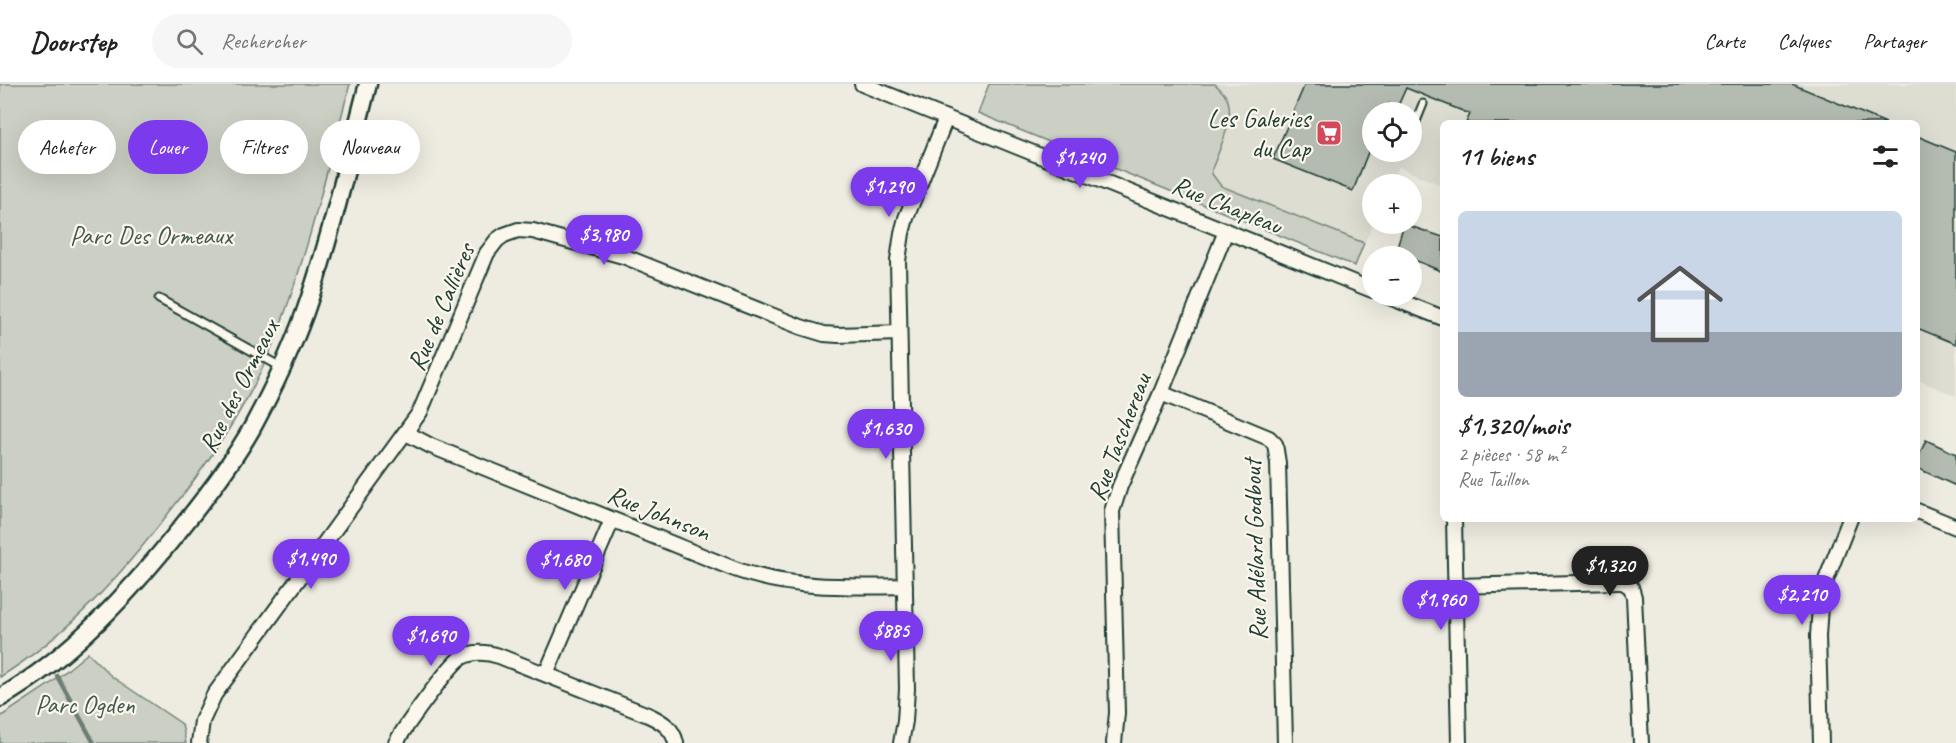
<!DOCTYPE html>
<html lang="fr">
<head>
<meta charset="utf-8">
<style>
  :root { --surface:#fff; --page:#f6f6f6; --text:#222; --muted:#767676; --line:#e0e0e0; --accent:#7c3aed }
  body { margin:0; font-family:Caveat,sans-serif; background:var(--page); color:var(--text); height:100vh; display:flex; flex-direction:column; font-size:22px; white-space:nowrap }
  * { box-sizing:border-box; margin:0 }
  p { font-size:20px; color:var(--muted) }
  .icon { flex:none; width:33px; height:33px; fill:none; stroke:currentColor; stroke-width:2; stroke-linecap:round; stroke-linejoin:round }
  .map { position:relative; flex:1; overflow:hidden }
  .panel { position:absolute; left:1440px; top:36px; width:480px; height:402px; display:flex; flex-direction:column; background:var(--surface); border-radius:9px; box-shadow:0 6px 24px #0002 }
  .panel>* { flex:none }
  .hud { position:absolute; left:18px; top:36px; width:570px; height:54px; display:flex; gap:12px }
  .controls { position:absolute; left:1362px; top:18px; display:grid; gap:12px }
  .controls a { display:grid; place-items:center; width:60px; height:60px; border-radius:50%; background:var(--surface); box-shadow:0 6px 24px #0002; font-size:30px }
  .price { position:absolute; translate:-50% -51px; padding:0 14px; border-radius:21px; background:var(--accent); color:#fff; font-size:20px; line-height:39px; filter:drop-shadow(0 2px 3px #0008) }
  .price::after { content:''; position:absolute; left:50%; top:36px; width:18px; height:14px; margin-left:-9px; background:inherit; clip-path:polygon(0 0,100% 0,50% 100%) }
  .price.selected { background:#222; color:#fff }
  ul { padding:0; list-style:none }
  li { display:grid; align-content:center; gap:12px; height:318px; padding:0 18px }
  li+li { border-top:2px solid var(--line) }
  li span { display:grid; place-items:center; height:186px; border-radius:9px; color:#555 }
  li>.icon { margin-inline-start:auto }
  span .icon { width:108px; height:108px; fill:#fffc; stroke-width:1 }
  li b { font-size:26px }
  h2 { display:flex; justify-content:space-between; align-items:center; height:72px; padding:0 18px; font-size:26px }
  .tag { padding:0 21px; border-radius:27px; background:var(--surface); box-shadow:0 6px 24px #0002; font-size:21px; line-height:54px }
  .tag.selected { background:var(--accent); color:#fff }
  header { display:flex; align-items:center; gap:36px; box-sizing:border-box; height:84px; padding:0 30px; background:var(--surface); border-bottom:2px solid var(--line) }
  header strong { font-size:28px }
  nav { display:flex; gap:33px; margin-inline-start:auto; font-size:21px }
  .search { width:420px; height:54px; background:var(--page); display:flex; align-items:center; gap:15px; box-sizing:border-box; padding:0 21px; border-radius:33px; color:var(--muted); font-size:22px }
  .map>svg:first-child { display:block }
  .built { fill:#ddddd2; fill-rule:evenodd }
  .green { fill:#cbcfc4; stroke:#75867c; stroke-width:1.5 }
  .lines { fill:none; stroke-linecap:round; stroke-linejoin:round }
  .stream { stroke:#6c7d74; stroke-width:4.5 }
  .building { fill:#b4bbb0; stroke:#1f3d34; stroke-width:1.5 }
  .service-casing { stroke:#1f3d34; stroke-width:11 }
  .minor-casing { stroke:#1f3d34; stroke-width:18 }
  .tertiary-casing { stroke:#1f3d34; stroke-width:21 }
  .service { stroke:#fbf7ec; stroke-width:7 }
  .minor { stroke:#fbf7ec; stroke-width:14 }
  .tertiary { stroke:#fbf7ec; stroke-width:16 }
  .labels { text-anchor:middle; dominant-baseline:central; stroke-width:4.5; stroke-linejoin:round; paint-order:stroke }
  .poi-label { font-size:26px; fill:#1f3d34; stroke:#fbf7ec; text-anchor:end }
  .street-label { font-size:26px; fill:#1f3d34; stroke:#fbf7ec }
  .park-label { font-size:26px; fill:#415a51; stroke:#fbf7ec }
</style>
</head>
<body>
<header>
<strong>Doorstep</strong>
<div class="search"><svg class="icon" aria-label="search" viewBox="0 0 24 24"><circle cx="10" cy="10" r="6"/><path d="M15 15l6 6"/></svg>Rechercher</div>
<nav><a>Carte</a><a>Calques</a><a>Partager</a></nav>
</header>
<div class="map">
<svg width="1956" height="659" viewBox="0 0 1956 659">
  <rect width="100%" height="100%" fill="#eeece1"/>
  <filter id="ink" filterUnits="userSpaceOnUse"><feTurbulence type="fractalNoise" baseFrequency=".0167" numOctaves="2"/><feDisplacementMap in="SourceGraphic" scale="12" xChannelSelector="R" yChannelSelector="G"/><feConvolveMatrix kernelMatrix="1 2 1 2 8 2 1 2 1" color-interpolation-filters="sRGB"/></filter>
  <g filter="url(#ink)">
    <path class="built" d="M1215,0H1956V312L1917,296V39H1443V102L1398,83L1390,100H1372L1373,140L1364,159L1221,102L1212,90V85L1226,12ZM1372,28H1412V68H1372Z"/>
    <g class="green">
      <path d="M0,0H350C326,89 306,180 271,265C247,323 210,377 171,426C122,490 69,550 0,593Z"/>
      <path d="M989,0H1215C1218,3 1222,7 1225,11C1238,29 1219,66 1212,85V90L1221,102L1364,159L1355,182L978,29Z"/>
      <path d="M88,569L111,592L182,640L186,659H0V633L50,600Z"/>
    </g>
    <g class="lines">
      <path class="stream" d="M57,592L94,659"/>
    </g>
    <g class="building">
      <path d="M1305,0H1792L1886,39H1466L1470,30L1406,4L1397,24L1388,20L1385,28H1372V58L1353,107L1273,75Z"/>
      <path d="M1917,52L1956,68V260L1917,244Z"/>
      <path d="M1404,140L1443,153V188L1412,175V172H1405L1395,169Z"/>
      <path d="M1926,356L1956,370V402L1917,384V376Z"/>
    </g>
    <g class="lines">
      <g class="service-casing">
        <g id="service">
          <path d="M1412,47L1423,20"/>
          <path d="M159,215L281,283"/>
        </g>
      </g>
      <g class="minor-casing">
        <g id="minor">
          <path d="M862,0L1372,206"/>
          <path d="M1387,212L1443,234"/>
          <path d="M1161,309L1269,354L1275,360L1278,379L1285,659"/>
          <path d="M406,349L431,362L732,484C787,505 846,503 905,502"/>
          <path d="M1917,427L1956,443"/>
          <path d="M1454,435L1459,659"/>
          <path d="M1455,502L1616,498H1623L1631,503L1634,513L1641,659"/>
          <path d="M546,590L612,436"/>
          <path d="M199,659L202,637L214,611L420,328L487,169L497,156L504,151L518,146L533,147L623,172L801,243L824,250L838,251L899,249"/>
          <path d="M396,659C403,645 450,580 462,573C474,567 487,568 499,572L648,631C661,637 673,644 676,659"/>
          <path d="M901,659L905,637L907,605L898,177L902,149L906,134L946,34"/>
          <path d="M1114,659L1117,629L1112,427L1120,402L1161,309L1226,147"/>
          <path d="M1821,659L1818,552L1820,522L1826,496L1850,435"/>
        </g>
      </g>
      <g class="tertiary-casing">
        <path id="tertiary" d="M0,614C71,573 131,507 181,444C207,412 232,379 252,344C272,307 291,267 305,228C331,154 348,76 368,0"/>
      </g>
      <use href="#service" class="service"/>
      <use href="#minor" class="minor"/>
      <use href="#tertiary" class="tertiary"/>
    </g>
  </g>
  <defs>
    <g id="supermarket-square" transform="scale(1.35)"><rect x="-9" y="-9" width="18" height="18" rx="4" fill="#d1495b" stroke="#fbf7ec"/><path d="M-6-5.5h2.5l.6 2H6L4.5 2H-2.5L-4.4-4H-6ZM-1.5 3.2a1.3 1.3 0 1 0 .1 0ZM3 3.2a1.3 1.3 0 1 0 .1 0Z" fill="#fff"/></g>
  </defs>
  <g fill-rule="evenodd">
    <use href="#supermarket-square" x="1329" y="49"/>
  </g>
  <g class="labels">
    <g class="poi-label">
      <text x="1310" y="34">Les Galeries<tspan x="1310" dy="30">du Cap</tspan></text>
    </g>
    <g class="street-label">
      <text transform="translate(1227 121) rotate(22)">Rue Chapleau</text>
      <text transform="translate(441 223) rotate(-67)">Rue de Callières</text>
      <text transform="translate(239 302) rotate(-63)">Rue des Ormeaux</text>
      <text transform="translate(1119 353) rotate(-69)">Rue Taschereau</text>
      <text transform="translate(659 429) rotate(22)">Rue Johnson</text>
      <text transform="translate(1255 466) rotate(-92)">Rue Adélard Godbout</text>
    </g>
    <g class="park-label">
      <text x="151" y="151">Parc Des Ormeaux</text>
      <text x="85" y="620">Parc Ogden</text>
    </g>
  </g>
</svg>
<div class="controls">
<a><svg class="icon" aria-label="locate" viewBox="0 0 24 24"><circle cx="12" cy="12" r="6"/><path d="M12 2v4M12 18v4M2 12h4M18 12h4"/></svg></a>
<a>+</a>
<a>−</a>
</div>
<b class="price" style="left:1080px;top:105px">$1,240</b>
<b class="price" style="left:889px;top:134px">$1,290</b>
<b class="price" style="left:604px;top:182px">$3,980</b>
<b class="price" style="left:886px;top:376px">$1,630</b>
<b class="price" style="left:311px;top:506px">$1,490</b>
<b class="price" style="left:565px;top:507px">$1,680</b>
<b class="price selected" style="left:1610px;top:513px">$1,320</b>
<b class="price" style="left:1802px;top:542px">$2,210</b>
<b class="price" style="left:1441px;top:547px">$1,960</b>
<b class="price" style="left:891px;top:578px">$885</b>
<b class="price" style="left:431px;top:583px">$1,690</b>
<div class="hud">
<a class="tag">Acheter</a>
<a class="tag selected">Louer</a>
<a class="tag">Filtres</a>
<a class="tag">Nouveau</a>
</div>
<section class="panel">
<h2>11 biens<svg class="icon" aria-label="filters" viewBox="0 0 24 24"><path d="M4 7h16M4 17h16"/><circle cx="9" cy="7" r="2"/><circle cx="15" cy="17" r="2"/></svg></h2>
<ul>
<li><span style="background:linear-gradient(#c9d6e8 65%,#9aa5b1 0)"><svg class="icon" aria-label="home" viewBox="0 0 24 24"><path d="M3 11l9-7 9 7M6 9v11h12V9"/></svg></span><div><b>$1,320/mois</b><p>2 pièces · 58 m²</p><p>Rue Taillon</p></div></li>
</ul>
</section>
</div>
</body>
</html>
